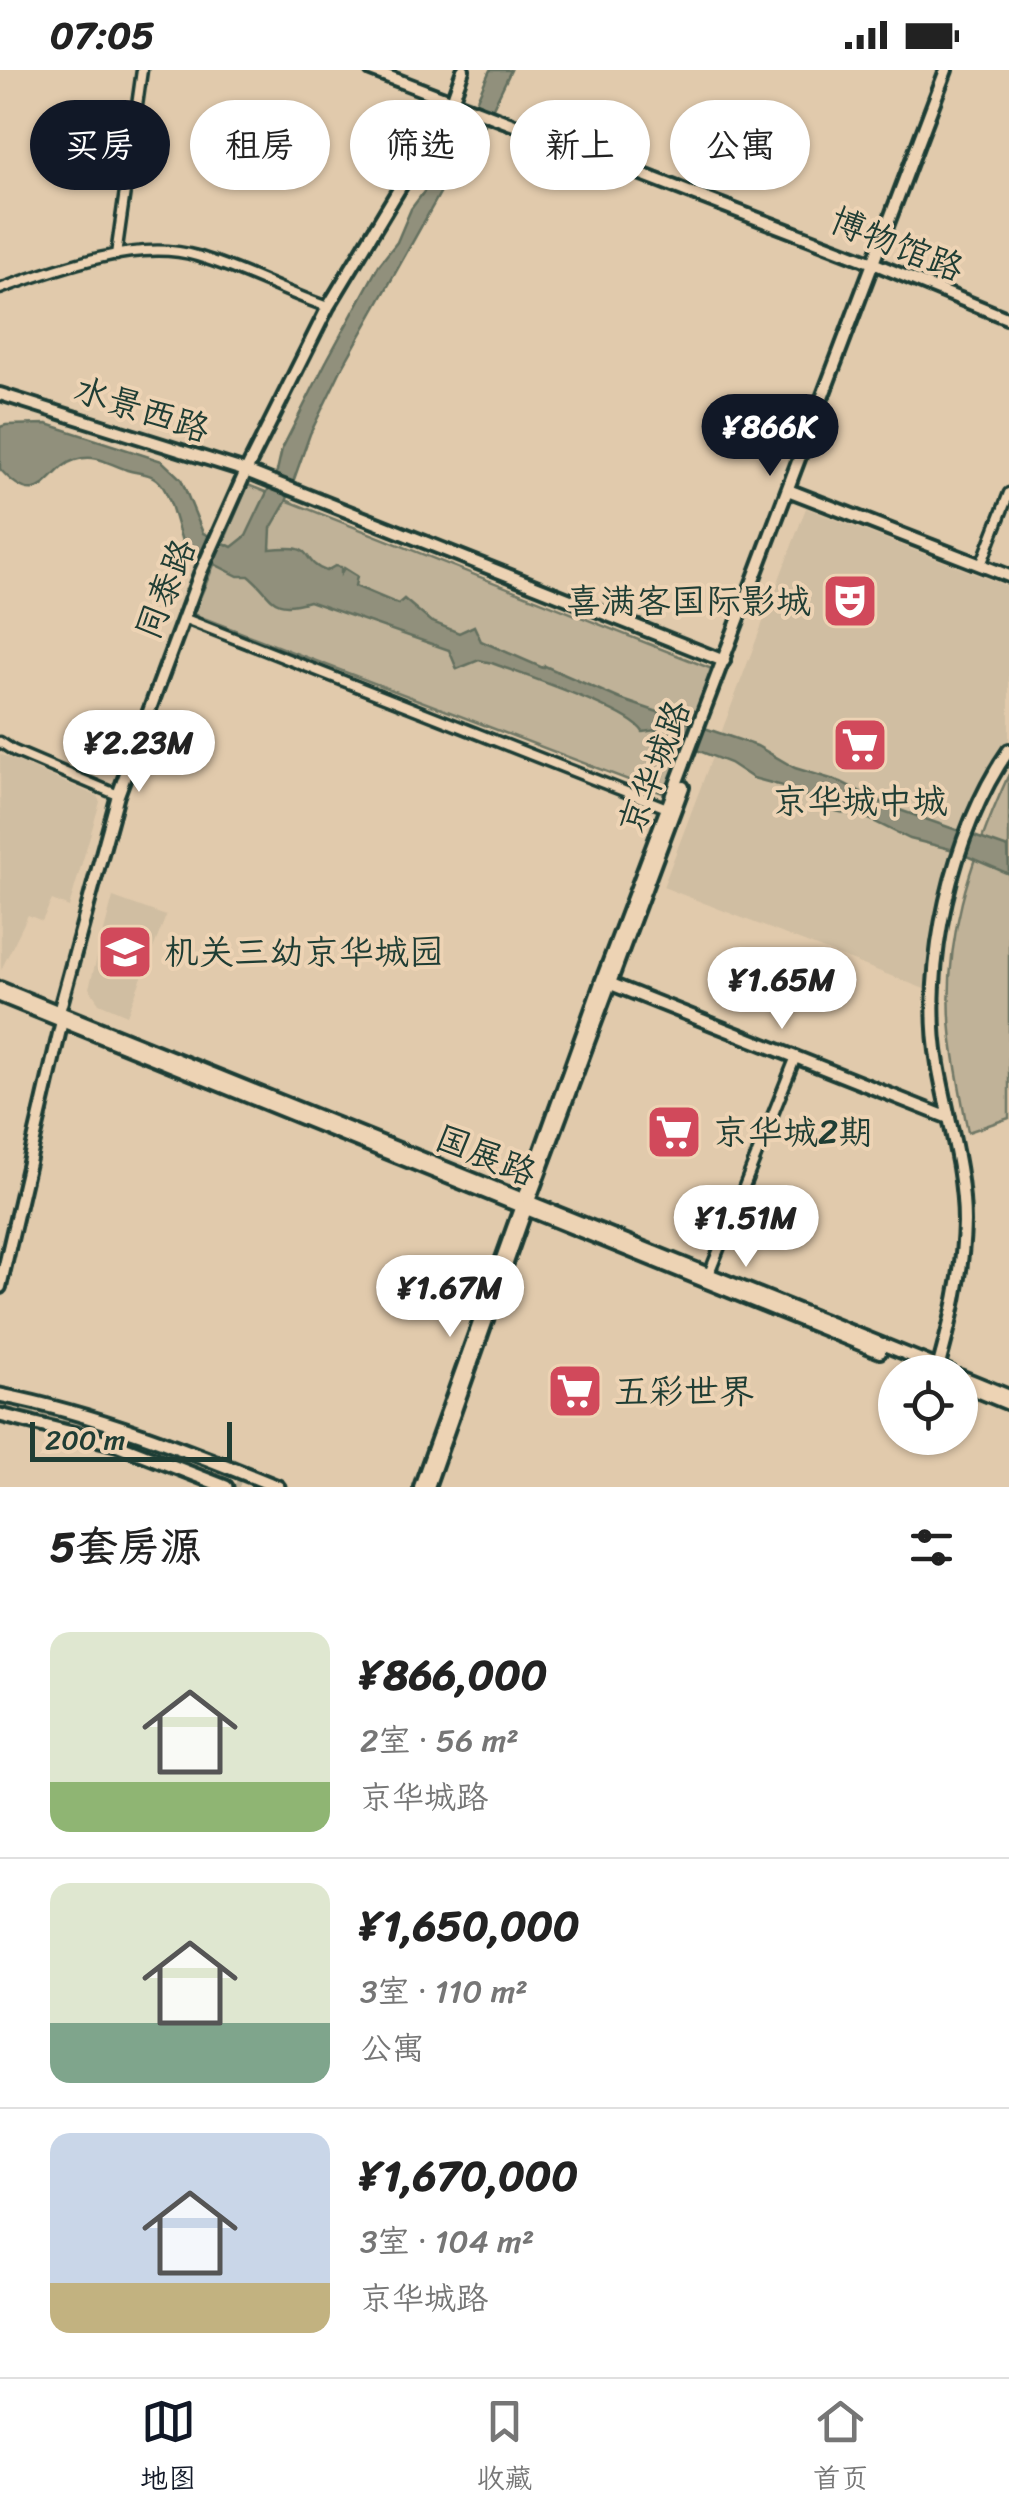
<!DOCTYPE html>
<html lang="zh">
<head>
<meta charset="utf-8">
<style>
  :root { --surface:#fff; --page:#f2f2f2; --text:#222; --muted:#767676; --line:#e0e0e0; --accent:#111827 }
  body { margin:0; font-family:Sriracha,"LXGW WenKai TC",sans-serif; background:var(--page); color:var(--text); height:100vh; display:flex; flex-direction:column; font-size:38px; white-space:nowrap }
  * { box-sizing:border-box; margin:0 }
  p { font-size:32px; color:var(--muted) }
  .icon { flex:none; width:55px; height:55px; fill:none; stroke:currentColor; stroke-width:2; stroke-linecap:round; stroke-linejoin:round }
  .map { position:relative; height:1417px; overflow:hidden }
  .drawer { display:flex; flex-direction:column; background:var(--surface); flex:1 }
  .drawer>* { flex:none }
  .top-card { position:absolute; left:30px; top:30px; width:950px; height:90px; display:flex; gap:20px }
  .buttons { position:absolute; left:878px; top:1285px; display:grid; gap:20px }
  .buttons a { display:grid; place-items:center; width:100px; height:100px; border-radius:50%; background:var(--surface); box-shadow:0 2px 8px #0004; font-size:50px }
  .scale { position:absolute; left:30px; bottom:25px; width:202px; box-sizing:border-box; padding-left:10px; border:5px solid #1f3d34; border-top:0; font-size:28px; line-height:35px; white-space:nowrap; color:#1f3d34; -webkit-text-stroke:8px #edd3b4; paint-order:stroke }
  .price { position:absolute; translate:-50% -85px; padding:0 22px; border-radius:35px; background:#fff; color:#222; font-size:32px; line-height:65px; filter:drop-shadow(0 2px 5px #0008) }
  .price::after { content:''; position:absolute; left:50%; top:60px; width:30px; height:22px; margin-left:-15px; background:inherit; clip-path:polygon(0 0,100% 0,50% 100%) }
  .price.active { background:var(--accent); color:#fff }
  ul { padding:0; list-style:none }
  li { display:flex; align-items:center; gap:30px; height:250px; padding:0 50px }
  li+li { border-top:2px solid var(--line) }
  li span { display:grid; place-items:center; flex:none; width:280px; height:200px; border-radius:20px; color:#555 }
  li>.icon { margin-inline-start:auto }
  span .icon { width:120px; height:120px; fill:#fffc; stroke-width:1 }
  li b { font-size:42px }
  h2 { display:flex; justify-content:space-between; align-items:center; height:120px; padding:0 50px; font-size:42px }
  .chip { padding:0 35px; border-radius:45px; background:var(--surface); box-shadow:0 2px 8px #0004; font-size:35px; line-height:90px }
  .chip.active { background:var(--accent); color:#fff }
  .status { display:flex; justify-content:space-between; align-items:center; height:70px; padding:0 50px; background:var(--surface); direction:ltr }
  .status svg { height:28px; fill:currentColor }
  .menu { display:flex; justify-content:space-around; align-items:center; height:140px; border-top:2px solid var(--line); background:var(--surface); font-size:28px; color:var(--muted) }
  .menu a { display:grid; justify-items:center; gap:5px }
  .menu .active { color:var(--accent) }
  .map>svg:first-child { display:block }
  .built { fill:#d0bea2 }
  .green { fill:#c0b298; stroke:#707866; stroke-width:2.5 }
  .water { fill:#91907b; stroke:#636f5f; stroke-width:2.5 }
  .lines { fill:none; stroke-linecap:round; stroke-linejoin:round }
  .highway-tunnel { stroke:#baae94; stroke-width:14; stroke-dasharray:14 7; stroke-linecap:butt }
  .street-casing { stroke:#1f3d34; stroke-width:15 }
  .secondary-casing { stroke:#1f3d34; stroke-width:18 }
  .primary-casing { stroke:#1f3d34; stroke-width:19 }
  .street { stroke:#edd3b4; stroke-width:8 }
  .secondary { stroke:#edd3b4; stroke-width:10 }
  .primary { stroke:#edd3b4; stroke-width:11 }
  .labels { text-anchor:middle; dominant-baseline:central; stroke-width:8; stroke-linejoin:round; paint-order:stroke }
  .street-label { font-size:35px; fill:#1f3d34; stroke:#edd3b4 }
  .poi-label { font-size:35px; fill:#1f3d34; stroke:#edd3b4; text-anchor:start }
</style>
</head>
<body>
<div class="status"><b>07:05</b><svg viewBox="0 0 49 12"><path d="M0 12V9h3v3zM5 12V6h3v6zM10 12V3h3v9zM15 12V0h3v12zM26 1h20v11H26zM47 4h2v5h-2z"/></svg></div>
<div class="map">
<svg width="1009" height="1417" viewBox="0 0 1009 1417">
  <rect width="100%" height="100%" fill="#e1caac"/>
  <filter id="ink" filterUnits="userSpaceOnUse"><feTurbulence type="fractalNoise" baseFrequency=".01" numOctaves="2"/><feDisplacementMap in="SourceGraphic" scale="20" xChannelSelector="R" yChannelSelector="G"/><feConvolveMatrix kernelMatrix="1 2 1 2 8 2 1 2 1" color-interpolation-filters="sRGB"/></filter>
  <g filter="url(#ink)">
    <g class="built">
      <path d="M806,438L1009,517V670L1000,681L971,742L946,809L935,856L927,920L663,817Z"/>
      <path d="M0,684L97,726L100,732L69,837L52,830L42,851L28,845L1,900Z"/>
      <path d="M113,827L166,846L127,945L99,933L89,918Z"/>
    </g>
    <g class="green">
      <path d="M248,415L717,601L665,724L193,544Z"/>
      <path d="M1009,704V1048L968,1062C962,1032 956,1001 952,971C940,875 971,788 1009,704Z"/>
    </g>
    <path class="water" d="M490,0H511L477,71L454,98L341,300L310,364L286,432L271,458L270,479C321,474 296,489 326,501L335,496L341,497V503L344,498L357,506L355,516L398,534L404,529L430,551L459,563L474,556L481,571L543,598L545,596L620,629L757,676L795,698L841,712L891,737L1008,778L1009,804L950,779L910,769L869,749L832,740L790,718L753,708L730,693L666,668L656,660L643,662C630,640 522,605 492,593L479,590L457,599L449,580L309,531C269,543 274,526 249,506H238L185,479C177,461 172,428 161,414C152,402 140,404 127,400C108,394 97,383 75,390C48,398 42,446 0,399V357L6,355L47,354L162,391L181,409L203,463L232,477L246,466L277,401L282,379L326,292L379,195L397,172L411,139L432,111L446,81L460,68Z"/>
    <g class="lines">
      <g class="highway-tunnel">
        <path d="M20,1345L67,1357"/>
        <path d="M215,1408L239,1417"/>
      </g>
      <g class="street-casing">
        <g id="street">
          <path d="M116,185L142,0"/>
          <path d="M0,219C55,199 139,168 197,186C242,199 284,222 328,237"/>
          <path d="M981,495L1009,423"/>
          <path d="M183,548L667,738"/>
          <path d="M0,672L14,681L118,725"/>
          <path d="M707,1209L795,989"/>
        </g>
      </g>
      <g class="secondary-casing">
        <g id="secondary">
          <path d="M371,0L873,193L1009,249"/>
          <path d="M0,324L246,401L724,591"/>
          <path d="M788,420L1009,506"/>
          <path d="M606,912L949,1048"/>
          <path d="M0,918L951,1302"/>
          <path d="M0,926L880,1282"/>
          <path d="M0,1217L62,951L59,942L118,725L200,504L246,401L328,237L452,31L463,0"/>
          <path d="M937,1302C951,1252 963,1204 964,1152C964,1098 947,1047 938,994C921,898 952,761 1009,680"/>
          <path d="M960,1306L1009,1326"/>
          <path d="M960,1314L1009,1334"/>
          <path d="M420,1417L602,910L946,0"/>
          <path d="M428,1417L526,1139L683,717"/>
        </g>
      </g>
      <g class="primary-casing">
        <g id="primary">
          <path d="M0,1325C97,1344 187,1380 278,1417"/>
          <path d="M0,1345L116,1374L226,1417"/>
        </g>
      </g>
      <use href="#street" class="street"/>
      <use href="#secondary" class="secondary"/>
      <use href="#primary" class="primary"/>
    </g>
  </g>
  <defs>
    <g id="theatre-square" transform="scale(2.875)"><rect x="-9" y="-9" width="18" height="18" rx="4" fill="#d1495b" stroke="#edd3b4"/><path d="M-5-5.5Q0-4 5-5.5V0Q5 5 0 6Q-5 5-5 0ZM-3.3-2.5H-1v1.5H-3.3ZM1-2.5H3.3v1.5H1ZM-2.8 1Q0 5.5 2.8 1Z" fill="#fff"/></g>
    <g id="supermarket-square" transform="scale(2.875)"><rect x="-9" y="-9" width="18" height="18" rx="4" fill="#d1495b" stroke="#edd3b4"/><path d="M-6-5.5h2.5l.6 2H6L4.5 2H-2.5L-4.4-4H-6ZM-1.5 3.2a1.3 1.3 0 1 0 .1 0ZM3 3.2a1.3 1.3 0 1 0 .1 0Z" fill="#fff"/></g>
    <g id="school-square" transform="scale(2.875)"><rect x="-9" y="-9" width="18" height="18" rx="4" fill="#d1495b" stroke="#edd3b4"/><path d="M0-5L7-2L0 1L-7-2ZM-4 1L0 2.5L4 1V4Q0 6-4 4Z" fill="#fff"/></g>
  </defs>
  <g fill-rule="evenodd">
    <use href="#theatre-square" x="850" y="531"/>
    <use href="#supermarket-square" x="860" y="675"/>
    <use href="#school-square" x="125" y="882"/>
    <use href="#supermarket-square" x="674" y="1062"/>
    <use href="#supermarket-square" x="575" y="1321"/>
  </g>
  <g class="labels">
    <g class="street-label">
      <text transform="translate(897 174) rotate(22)">博物馆路</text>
      <text transform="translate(142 339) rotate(18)">水景西路</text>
      <text transform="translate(165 519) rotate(-68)">同泰路</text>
      <text transform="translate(654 697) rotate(-69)">京华城路</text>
      <text transform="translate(486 1085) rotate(22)">国展路</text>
    </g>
    <g class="poi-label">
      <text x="811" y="531" text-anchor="end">喜满客国际影城</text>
      <text x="860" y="731" text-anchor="middle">京华城中城</text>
      <text x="164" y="882">机关三幼京华城园</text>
      <text x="713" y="1062">京华城2期</text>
      <text x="614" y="1321">五彩世界</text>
    </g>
  </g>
</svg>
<div class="buttons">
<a><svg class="icon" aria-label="locate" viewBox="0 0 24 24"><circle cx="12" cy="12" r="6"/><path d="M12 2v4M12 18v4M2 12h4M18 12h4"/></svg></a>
</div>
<div class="scale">200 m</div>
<b class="price active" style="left:770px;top:409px">¥866K</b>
<b class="price" style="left:139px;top:725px">¥2.23M</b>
<b class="price" style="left:782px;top:962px">¥1.65M</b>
<b class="price" style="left:746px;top:1200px">¥1.51M</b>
<b class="price" style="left:450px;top:1270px">¥1.67M</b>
<div class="top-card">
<a class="chip active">买房</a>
<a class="chip">租房</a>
<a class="chip">筛选</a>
<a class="chip">新上</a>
<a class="chip">公寓</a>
</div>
</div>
<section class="drawer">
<h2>5套房源<svg class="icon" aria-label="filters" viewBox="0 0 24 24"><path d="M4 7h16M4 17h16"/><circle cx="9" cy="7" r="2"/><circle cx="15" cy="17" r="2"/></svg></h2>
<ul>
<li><span style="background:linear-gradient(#dfe7d0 75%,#8fb573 0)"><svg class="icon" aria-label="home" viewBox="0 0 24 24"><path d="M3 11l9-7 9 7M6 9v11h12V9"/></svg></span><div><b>¥866,000</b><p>2室 · 56 m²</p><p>京华城路</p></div></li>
<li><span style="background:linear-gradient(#dfe7d0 70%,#7fa58c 0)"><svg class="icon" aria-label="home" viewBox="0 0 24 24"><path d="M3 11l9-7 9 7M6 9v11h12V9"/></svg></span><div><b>¥1,650,000</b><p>3室 · 110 m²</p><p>公寓</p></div></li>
<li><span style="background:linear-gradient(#c9d6e8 75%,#c2b280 0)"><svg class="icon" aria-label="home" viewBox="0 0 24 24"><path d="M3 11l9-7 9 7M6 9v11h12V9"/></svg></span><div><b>¥1,670,000</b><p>3室 · 104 m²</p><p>京华城路</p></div></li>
</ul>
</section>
<nav class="menu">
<a class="active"><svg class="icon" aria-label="map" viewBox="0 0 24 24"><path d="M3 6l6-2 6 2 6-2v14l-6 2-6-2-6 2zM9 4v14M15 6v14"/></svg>地图</a>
<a><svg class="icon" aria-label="saved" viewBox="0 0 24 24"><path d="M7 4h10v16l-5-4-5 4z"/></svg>收藏</a>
<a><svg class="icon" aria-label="home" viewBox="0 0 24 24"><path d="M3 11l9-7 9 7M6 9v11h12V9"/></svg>首页</a>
</nav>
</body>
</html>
